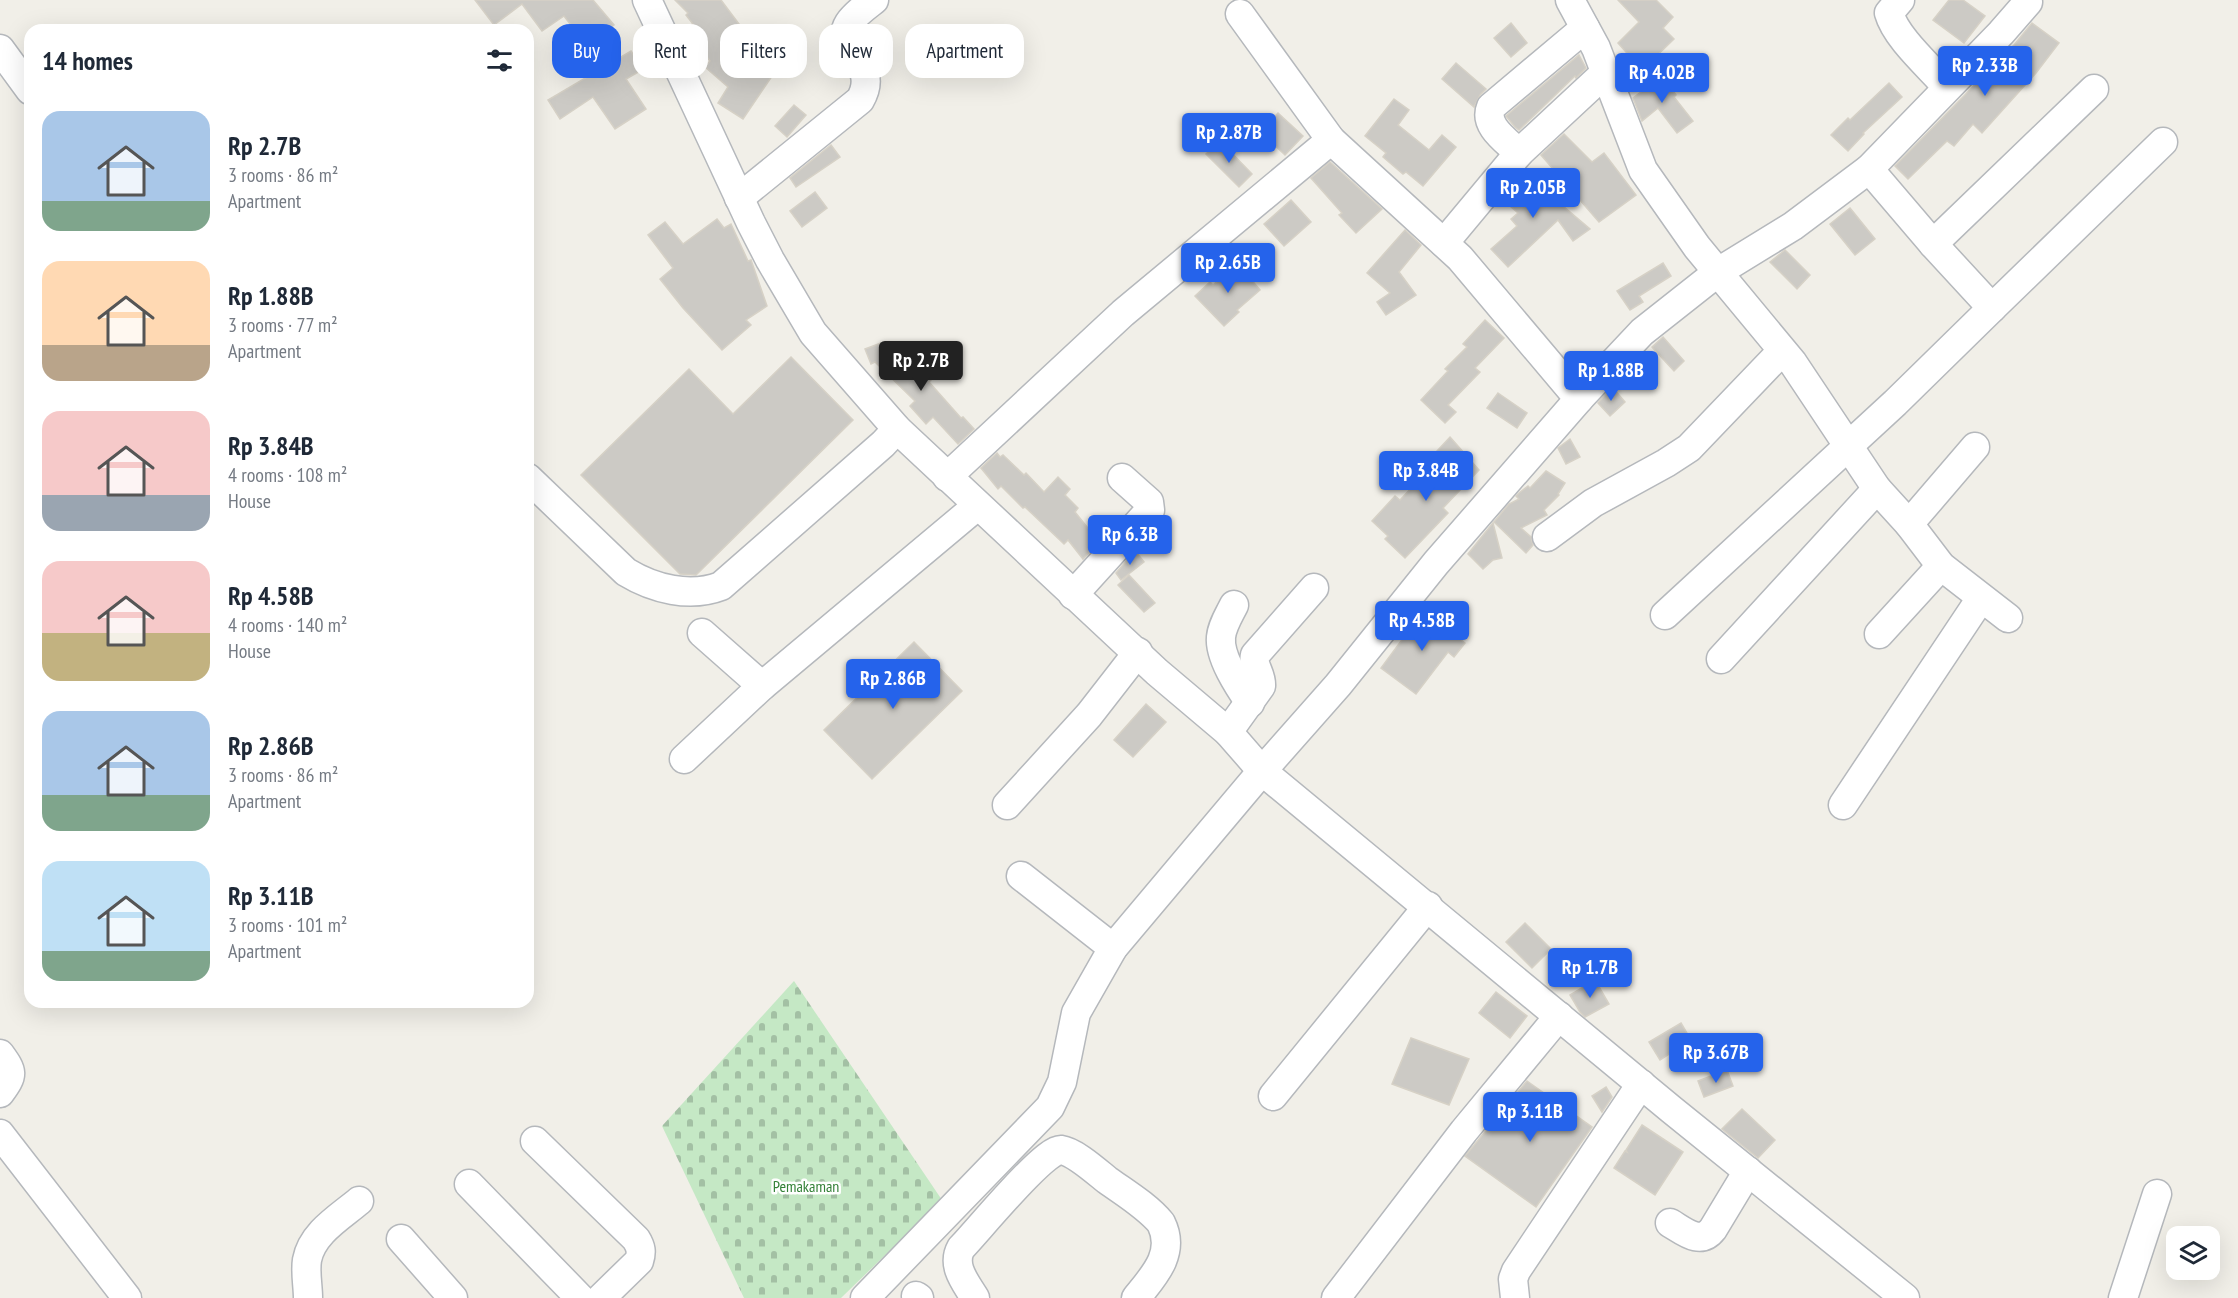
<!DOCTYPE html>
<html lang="en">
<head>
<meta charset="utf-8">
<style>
  :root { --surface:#fff; --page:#f2f2f3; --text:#1f2937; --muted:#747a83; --accent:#2563eb }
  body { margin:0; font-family:"PT Sans Narrow",sans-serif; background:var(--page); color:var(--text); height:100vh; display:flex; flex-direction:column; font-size:22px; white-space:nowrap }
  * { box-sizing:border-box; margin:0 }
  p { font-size:20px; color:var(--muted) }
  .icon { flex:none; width:33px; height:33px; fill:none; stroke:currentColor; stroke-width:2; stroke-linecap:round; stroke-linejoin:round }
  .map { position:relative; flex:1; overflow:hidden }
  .details { position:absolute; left:24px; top:24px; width:510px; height:984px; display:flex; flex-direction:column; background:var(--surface); border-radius:18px; box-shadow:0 6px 24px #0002 }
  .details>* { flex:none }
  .banner { position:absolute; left:552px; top:24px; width:570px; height:54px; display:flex; gap:12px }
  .tools { position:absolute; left:2166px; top:1226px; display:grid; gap:12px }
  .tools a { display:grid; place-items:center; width:54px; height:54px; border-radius:12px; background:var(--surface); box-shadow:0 6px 24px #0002; font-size:30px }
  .price { position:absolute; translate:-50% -51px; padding:0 14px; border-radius:6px; background:var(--accent); color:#fff; font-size:20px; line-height:39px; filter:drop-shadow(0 2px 3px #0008) }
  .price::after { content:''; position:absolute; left:50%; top:36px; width:18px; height:14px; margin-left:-9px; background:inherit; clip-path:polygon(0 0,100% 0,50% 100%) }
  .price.active { background:#222; color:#fff }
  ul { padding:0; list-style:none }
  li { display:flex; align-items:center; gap:18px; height:150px; padding:0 18px }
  li span { display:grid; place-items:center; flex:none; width:168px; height:120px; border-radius:18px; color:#555 }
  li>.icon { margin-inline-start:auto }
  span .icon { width:72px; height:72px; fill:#fffc; stroke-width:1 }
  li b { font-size:26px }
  h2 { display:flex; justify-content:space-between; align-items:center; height:72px; padding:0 18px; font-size:26px }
  .tag { padding:0 21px; border-radius:18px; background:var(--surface); box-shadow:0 6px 24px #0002; font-size:21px; line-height:54px }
  .tag.active { background:var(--accent); color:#fff }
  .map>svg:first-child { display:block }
  .cemetery { fill:url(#cemetery-stones) }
  .building { fill:#cccac5; stroke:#d6d1c6; stroke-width:1.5 }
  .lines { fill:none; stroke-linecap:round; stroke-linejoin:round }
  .minor-casing { stroke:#b5b8bc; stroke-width:31 }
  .minor { stroke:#fff; stroke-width:28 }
  .labels { text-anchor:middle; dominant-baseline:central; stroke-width:5; stroke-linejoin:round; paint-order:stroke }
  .park-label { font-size:16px; fill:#348238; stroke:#fff }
</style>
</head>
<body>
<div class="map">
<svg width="2238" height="1298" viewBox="0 0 2238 1298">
  <defs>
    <pattern id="cemetery-stones" width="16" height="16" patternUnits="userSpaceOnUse" patternTransform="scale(1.5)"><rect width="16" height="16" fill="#c5e8c5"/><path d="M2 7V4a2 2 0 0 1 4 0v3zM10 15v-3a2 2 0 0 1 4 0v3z" fill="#a3c0a4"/></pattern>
  </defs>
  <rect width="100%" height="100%" fill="#f1efe8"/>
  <path class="cemetery" d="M794,981L942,1200L841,1298H744L662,1126Z"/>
  <g class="building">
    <path d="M475,0H593L614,25L587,46L564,16L542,31L522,4L494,25Z"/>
    <path d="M675,0H721L745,32L747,30L762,47L751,57L772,76L743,119L718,103L728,87L705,67L710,61L686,28L693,24L686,15L688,13Z"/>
    <path d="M1618,0H1656L1673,17L1663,28L1674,39L1642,70L1618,43L1639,22Z"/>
    <path d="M1949,0H1963L1985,16L1964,43L1933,20Z"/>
    <path d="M1511,23L1527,43L1511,57L1494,38Z"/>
    <path d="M2032,23L2059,43L2036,73L1982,133L1973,124L1954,146L1947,141L1908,179L1895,166L2014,45Z"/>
    <path d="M631,51L642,70L626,79L646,109L615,129L593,97L560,119L548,100Z"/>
    <path d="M1579,55L1586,68L1576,78L1575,76L1519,130L1515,127L1506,116Z"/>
    <path d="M1456,63L1486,89L1480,95L1474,107L1442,79Z"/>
    <path d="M1662,76L1676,95L1674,97L1693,121L1677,133L1658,108L1642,121L1633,98Z"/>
    <path d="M1889,83L1902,97L1863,133L1864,134L1848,151L1831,135L1848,118L1850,120Z"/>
    <path d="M1394,99L1409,110L1398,125L1429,150L1442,135L1456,147L1423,186L1406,172L1403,174L1383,157L1386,153L1365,136Z"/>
    <path d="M794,105L806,115L787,137L775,126Z"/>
    <path d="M1278,113L1303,136L1285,155L1261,132Z"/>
    <path d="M1564,134L1592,162L1604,153L1636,195L1599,222L1541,155Z"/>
    <path d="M1220,141L1252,174L1239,187L1206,154Z"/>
    <path d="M831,145L840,157L796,187L790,178Z"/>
    <path d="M1330,162L1382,209L1356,233L1339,215L1342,213L1311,178Z"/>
    <path d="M1524,173L1590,229L1573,241L1558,220L1508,267L1491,249L1517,226L1511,219L1518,213L1502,199Z"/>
    <path d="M815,192L827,208L802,227L790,211Z"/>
    <path d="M1291,200L1311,222L1284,246L1264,224Z"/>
    <path d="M1850,208L1875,239L1855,255L1830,224Z"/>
    <path d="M717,219L724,228L731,224L748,261L751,260L767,306L746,320L751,325L722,350L683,308L660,279L673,268L648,235L665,222L683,244Z"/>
    <path d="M1405,230L1421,245L1399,272L1416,295L1386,315L1377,302L1390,293L1367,273Z"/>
    <path d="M1785,250L1810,275L1797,289L1770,262Z"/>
    <path d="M1237,263L1260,290L1237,310L1239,312L1224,326L1195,296L1210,282L1213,285Z"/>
    <path d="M1663,263L1671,276L1639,296L1643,302L1630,310L1617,291Z"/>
    <path d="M1485,320L1504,338L1475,368L1480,372L1448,405L1456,412L1445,423L1421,400L1448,371L1445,369L1467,347L1463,344Z"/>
    <path d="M1663,337L1684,361L1674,371L1652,347Z"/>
    <path d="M881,343L888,362L902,349L931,380L929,382L961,418L963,417L974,429L958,444L933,417L926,424L910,406L915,401L875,362L871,364L865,349Z"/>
    <path d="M791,357L853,420L696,575L680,574L581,475L689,369L733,414Z"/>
    <path d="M1612,387L1625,402L1610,416L1598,403Z"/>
    <path d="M1498,393L1527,413L1517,428L1487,408Z"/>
    <path d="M1450,437L1479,470L1443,508L1448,513L1405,558L1385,539L1388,536L1372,521L1395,496L1400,500L1416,483L1421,488L1446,461L1437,451Z"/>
    <path d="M1570,439L1580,457L1566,464L1558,448Z"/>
    <path d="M997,453L1000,457L1003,455L1024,475L1026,473L1044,492L1058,477L1070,489L1065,495L1078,508L1075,512L1099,542L1083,559L1068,540L1064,544L1025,507L1023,508L1001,486L998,489L981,468Z"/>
    <path d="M1546,471L1565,483L1558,494L1559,495L1544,510L1547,515L1521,528L1531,537L1533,545L1526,553L1494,522L1509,504L1519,499L1516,496L1519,493L1528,486L1530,488Z"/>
    <path d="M1493,523L1502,558L1493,560L1483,569L1468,554Z"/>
    <path d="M1135,551L1144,562L1121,580L1116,573Z"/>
    <path d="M1129,575L1155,603L1144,612L1118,585Z"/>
    <path d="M1424,610L1465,643L1454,657L1448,652L1416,694L1381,668Z"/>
    <path d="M914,642L962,691L872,779L824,730Z"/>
    <path d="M1146,704L1166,722L1133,757L1114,740Z"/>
    <path d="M1525,923L1551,949L1532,968L1506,942Z"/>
    <path d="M1595,980L1609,1004L1585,1017L1580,1012L1570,995Z"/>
    <path d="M1496,992L1527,1016L1510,1038L1479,1013Z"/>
    <path d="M1681,1023L1691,1040L1660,1060L1649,1042Z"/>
    <path d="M1411,1038L1469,1059L1449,1105L1392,1084Z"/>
    <path d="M1727,1070L1733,1086L1704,1097L1698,1081Z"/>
    <path d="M1527,1081L1592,1127L1536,1207L1465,1156Z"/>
    <path d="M1606,1087L1612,1097L1602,1112L1592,1096Z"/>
    <path d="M1742,1109L1775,1140L1758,1158L1722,1129Z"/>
    <path d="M1642,1125L1683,1152L1655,1195L1614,1168L1625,1151L1627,1152L1626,1150Z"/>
  </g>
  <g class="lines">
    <g class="minor-casing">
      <g id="minor">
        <path d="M647,0L751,223L770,260L813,333L897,429L1157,672L1228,732L1262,771L1672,1110L1905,1298"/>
        <path d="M1570,0L1596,48L1643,170L1697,247L1793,363L1877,489L1909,524L1941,566L2008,618"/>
        <path d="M1900,0L1889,13C1896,38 1930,67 1947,87"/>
        <path d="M1240,14L1331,140L1460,258L1579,399"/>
        <path d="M0,49L30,90"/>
        <path d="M1519,153C1507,141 1483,126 1491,107L1585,28"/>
        <path d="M1869,169L1933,244L1992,308L2163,142"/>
        <path d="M739,198L860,100C882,63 832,50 849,23C855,14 865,7 874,0"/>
        <path d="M1444,243L1519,153L1605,73"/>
        <path d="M1933,244L2094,89"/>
        <path d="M947,477L1123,313L1331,140"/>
        <path d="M528,478L626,572C654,589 690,598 721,586L883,444L897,429"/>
        <path d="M1909,524L1975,447"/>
        <path d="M1547,537L1593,503L1666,463L1689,448L1782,351"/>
        <path d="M1073,595L1150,510L1149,502L1122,478"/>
        <path d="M1234,605C1229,615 1222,626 1221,637C1219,657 1239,687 1250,703"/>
        <path d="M1665,615L1895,403L1992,308"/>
        <path d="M702,633L762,686"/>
        <path d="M1879,634L1941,566"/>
        <path d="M1721,659L1877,489"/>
        <path d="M1228,732L1261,686C1262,674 1252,666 1255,655L1314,588"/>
        <path d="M684,759L762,686L977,506"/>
        <path d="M1007,805L1089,715L1138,652"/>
        <path d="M1843,805L1981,598"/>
        <path d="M1021,876L1113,948"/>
        <path d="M0,1054C13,1072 14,1074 0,1093"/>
        <path d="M1273,1096L1428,906"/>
        <path d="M0,1134L127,1298"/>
        <path d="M535,1141L636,1239C641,1247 642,1252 639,1261L601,1298"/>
        <path d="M469,1184L580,1298"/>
        <path d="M1670,1223C1684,1231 1700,1246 1713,1229L1748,1171"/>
        <path d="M401,1239L453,1298"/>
        <path d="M916,1296L919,1298"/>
        <path d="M308,1298C308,1286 305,1272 307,1260C312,1233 340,1217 359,1201"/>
        <path d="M865,1298L1050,1107L1062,1082L1076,1013L1113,948L1262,771L1338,685L1436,563L1579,399L1642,332L1718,272L1793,226L1869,169L2001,33L2028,2"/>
        <path d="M975,1298C966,1283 951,1266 961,1248C976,1233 1045,1148 1061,1150C1075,1152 1097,1172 1107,1180C1125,1193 1147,1206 1161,1223C1176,1253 1154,1276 1136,1298"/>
        <path d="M1336,1298L1464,1131L1559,1016"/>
        <path d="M1515,1298L1513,1279L1516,1271L1641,1084"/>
        <path d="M2123,1298L2157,1194"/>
      </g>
    </g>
    <use href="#minor" class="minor"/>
  </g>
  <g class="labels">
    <g class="park-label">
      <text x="806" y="1186">Pemakaman</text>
    </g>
  </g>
</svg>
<div class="tools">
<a><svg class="icon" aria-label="layers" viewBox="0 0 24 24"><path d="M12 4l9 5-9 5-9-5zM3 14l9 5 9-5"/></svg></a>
</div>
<b class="price" style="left:1985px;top:97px">Rp 2.33B</b>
<b class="price" style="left:1662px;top:104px">Rp 4.02B</b>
<b class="price" style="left:1229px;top:164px">Rp 2.87B</b>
<b class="price" style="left:1533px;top:219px">Rp 2.05B</b>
<b class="price" style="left:1228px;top:294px">Rp 2.65B</b>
<b class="price active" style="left:921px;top:392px">Rp 2.7B</b>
<b class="price" style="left:1611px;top:402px">Rp 1.88B</b>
<b class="price" style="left:1426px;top:502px">Rp 3.84B</b>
<b class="price" style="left:1130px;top:566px">Rp 6.3B</b>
<b class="price" style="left:1422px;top:652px">Rp 4.58B</b>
<b class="price" style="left:893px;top:710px">Rp 2.86B</b>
<b class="price" style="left:1590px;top:999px">Rp 1.7B</b>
<b class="price" style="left:1716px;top:1084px">Rp 3.67B</b>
<b class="price" style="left:1530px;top:1143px">Rp 3.11B</b>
<div class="banner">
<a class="tag active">Buy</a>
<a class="tag">Rent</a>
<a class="tag">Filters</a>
<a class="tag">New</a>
<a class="tag">Apartment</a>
</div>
<section class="details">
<h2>14 homes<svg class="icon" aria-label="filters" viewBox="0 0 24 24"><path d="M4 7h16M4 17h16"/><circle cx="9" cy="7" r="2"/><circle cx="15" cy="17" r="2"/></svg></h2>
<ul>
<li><span style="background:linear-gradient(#a9c7e8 75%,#7fa58c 0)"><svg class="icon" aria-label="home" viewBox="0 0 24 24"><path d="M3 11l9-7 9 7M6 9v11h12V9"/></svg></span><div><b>Rp 2.7B</b><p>3 rooms · 86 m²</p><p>Apartment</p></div></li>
<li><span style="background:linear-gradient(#ffd9b3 70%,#b9a48a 0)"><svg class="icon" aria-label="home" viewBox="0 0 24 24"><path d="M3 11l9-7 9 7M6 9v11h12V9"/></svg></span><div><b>Rp 1.88B</b><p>3 rooms · 77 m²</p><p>Apartment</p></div></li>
<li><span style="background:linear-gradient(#f6c9c9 70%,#9aa5b1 0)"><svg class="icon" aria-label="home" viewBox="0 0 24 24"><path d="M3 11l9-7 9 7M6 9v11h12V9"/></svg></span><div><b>Rp 3.84B</b><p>4 rooms · 108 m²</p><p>House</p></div></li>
<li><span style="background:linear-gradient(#f6c9c9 60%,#c2b280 0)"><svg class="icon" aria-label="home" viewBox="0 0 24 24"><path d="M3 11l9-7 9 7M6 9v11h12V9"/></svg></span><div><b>Rp 4.58B</b><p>4 rooms · 140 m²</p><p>House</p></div></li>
<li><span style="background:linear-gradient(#a9c7e8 70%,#7fa58c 0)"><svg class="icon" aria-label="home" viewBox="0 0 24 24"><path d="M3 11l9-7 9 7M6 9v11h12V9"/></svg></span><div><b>Rp 2.86B</b><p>3 rooms · 86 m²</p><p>Apartment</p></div></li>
<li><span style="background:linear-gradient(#bfe0f5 75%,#7fa58c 0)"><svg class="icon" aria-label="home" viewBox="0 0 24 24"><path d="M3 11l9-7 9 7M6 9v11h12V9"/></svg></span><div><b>Rp 3.11B</b><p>3 rooms · 101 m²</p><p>Apartment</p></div></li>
</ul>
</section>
</div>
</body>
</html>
